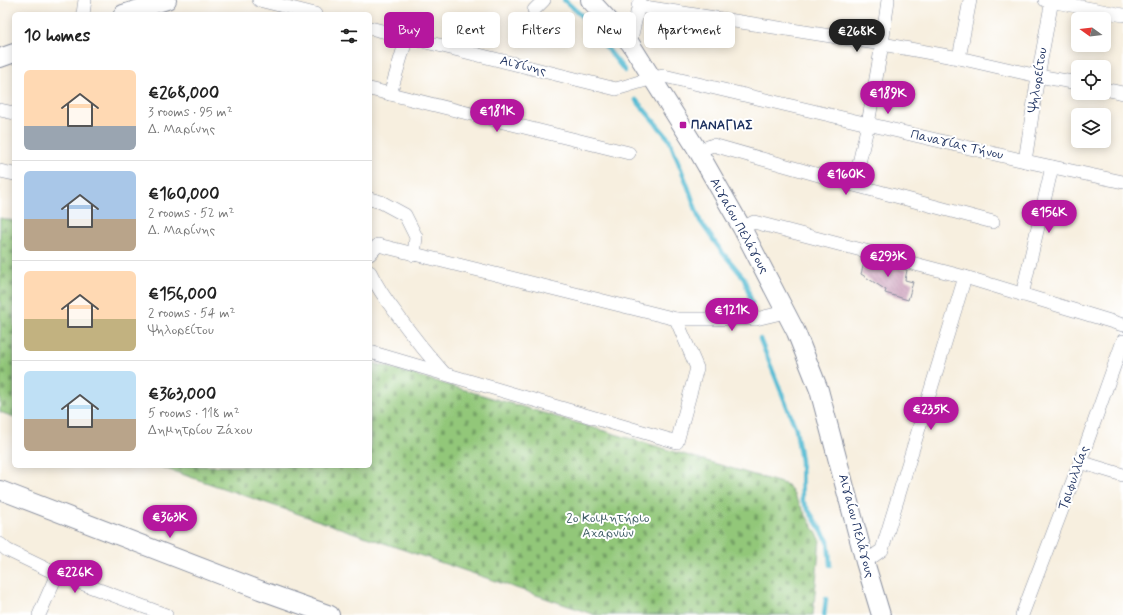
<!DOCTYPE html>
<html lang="en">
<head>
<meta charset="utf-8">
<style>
  :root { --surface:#fff; --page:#f6f6f6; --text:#222; --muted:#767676; --line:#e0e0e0; --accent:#b5179e }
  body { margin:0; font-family:Mynerve,sans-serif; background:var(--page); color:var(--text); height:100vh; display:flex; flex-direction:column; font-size:15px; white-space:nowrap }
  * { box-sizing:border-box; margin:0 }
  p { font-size:13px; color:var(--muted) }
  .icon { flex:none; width:22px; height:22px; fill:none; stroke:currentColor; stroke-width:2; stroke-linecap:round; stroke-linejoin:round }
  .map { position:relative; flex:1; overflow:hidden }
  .drawer { position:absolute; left:12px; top:12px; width:360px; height:456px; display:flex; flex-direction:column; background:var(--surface); border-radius:6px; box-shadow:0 2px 10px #0003 }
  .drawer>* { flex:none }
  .banner { position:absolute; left:384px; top:12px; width:380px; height:36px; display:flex; gap:8px }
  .needle { width:26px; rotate:285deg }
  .tools { position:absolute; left:1071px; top:12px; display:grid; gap:8px }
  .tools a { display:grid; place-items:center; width:40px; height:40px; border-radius:6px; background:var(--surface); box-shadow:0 2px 10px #0003; font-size:20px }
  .price { position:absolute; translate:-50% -34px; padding:0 9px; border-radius:14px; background:var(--accent); color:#fff; font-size:13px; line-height:26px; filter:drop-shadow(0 1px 2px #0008) }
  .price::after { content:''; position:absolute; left:50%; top:24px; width:12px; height:9px; margin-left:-6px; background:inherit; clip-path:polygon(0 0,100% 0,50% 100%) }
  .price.selected { background:#222; color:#fff }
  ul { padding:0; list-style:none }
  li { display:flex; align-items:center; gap:12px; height:100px; padding:0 12px }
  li+li { border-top:1px solid var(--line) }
  li span { display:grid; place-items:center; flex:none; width:112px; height:80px; border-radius:6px; color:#555 }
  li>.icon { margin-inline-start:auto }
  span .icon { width:48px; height:48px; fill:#fffc; stroke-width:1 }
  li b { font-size:17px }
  h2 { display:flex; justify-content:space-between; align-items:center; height:48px; padding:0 12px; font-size:17px }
  .tag { padding:0 14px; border-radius:6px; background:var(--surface); box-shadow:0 2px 10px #0003; font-size:14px; line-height:36px }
  .tag.selected { background:var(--accent); color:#fff }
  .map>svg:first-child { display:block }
  .cemetery { fill:url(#cemetery-stones); stroke:#567b6c }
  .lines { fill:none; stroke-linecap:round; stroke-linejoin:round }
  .stream { stroke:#55bbd3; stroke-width:4.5 }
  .building { fill:url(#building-back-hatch) }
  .street-casing { stroke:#898f9e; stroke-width:14 }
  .secondary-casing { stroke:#898f9e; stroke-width:20 }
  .street { stroke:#fff; stroke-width:13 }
  .secondary { stroke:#fff; stroke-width:18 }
  .poi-dot { fill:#b5179e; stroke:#fff; stroke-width:1.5 }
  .labels { text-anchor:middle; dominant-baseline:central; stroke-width:4; stroke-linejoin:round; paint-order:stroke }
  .street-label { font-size:13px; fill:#1b2f5e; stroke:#fff }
  .poi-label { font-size:13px; font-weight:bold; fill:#1b2f5e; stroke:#fff; text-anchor:start }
  .park-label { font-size:13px; fill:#3f5d66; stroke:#fff }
</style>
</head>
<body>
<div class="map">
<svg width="1123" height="615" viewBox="0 0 1123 615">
  <defs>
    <pattern id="cemetery-stones" width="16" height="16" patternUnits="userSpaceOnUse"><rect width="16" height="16" fill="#92c779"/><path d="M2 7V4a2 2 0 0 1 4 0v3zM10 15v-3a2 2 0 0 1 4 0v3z" fill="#76a266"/></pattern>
    <pattern id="building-back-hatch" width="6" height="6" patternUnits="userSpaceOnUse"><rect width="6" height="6" fill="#cc9cba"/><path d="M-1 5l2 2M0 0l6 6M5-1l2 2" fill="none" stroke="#a5809a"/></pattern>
  </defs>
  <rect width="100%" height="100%" fill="#fff"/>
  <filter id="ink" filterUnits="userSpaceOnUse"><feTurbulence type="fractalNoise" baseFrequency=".025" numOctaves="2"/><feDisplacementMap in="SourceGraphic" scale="8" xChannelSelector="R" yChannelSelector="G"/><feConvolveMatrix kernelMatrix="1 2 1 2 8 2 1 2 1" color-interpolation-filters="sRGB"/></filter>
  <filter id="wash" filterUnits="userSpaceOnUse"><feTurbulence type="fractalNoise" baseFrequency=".012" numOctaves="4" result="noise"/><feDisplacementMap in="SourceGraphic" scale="16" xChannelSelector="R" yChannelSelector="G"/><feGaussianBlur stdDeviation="0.9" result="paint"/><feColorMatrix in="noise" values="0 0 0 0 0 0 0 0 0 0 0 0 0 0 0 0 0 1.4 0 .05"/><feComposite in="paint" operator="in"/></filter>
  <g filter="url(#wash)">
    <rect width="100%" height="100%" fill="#f7efdf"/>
    <g class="cemetery">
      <path d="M0,218L14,221V417L0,412Z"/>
      <path d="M370,362L788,485L820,539L813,615H595L158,466H370Z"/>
    </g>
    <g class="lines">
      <g class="stream">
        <path d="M564,0L580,14L625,71"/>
        <path d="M636,100L669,139L687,184L700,221L722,252L744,278L752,303"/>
        <path d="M760,339L796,429L801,461L802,500L828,541L830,565"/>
        <path d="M824,615L826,599"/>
      </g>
    </g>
    <g id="blocks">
      <path class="building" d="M865,259L907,270L905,280L913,282L908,300L885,293L886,290L861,274Z"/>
    </g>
  </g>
  <g filter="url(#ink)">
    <use href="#blocks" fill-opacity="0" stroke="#898f9e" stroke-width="1"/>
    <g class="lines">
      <g class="street-casing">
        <g id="street">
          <path d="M259,0L315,14"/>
          <path d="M1045,0L1123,15"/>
          <path d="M638,6L882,44L959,58L1038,76L1078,83"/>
          <path d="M534,10L544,0"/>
          <path d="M83,14L85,0"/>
          <path d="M370,28L616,89C632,85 648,78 664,76L1025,161L1123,182"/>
          <path d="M630,43L640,0"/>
          <path d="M959,58L970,0"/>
          <path d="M370,89L629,153"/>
          <path d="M1104,89L1123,93"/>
          <path d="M390,94L407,37"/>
          <path d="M0,110L14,113"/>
          <path d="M698,151L713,145L854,185L993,222"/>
          <path d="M1025,161L1038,76L1052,0"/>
          <path d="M0,171L14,174"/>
          <path d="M854,185L868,124L882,44L888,0"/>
          <path d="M370,199L381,202L405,215L416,237L414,255"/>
          <path d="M742,228L754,222L965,277L1123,325"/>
          <path d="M370,254L378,245L676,319L697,368L677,442L370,352"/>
          <path d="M370,272C377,287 386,300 396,313C411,334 427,354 444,373"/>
          <path d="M1022,295L1052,167"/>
          <path d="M676,319H756L785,312"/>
          <path d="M1080,462L1123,475"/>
          <path d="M0,544L7,550L57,574L166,615"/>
          <path d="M865,562L882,550L965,277"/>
          <path d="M39,615L57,574"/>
          <path d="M1022,615L1080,462L1123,341"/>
        </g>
      </g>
      <g class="secondary-casing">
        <g id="secondary">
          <path d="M590,0L630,43L698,151L742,228L796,332L819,390L865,562L881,615"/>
          <path d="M123,14L167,0"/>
          <path d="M0,58L14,53"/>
          <path d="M0,490L260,590L330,615"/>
        </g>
      </g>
      <use href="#street" class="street"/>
      <use href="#secondary" class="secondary"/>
    </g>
  </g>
  <rect class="poi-dot" x="679" y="121" width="8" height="8" rx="2"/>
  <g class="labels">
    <g class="street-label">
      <text transform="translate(523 66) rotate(14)">Αιγίνης</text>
      <text transform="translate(1038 80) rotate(-81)">Ψηλορείτου</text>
      <text transform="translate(957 145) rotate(13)">Παναγίας Τήνου</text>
      <text transform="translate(739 226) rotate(61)">Αιγαίου Πελάγους</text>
      <text transform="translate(1074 478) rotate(-70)">Τριφυλλίας</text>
      <text transform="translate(856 526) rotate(75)">Αιγαίου Πελάγους</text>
    </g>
    <g class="poi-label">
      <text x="691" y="125">ΠΑΝΑΓΙΑΣ</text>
    </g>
    <g class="park-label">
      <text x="608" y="518">2ο Κοιμητήριο<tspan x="608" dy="15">Αχαρνών</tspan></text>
    </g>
  </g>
</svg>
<div class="tools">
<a><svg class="needle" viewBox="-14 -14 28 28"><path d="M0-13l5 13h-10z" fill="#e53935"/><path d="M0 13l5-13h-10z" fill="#767676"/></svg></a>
<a><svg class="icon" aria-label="locate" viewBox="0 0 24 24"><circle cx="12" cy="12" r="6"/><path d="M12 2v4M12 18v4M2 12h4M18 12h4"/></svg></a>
<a><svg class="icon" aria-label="layers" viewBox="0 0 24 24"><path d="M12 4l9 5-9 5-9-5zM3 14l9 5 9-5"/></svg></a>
</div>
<b class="price selected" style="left:857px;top:53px">€268K</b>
<b class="price" style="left:888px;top:115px">€189K</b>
<b class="price" style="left:497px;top:133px">€181K</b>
<b class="price" style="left:846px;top:196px">€160K</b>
<b class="price" style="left:1049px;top:234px">€156K</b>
<b class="price" style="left:888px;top:278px">€293K</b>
<b class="price" style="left:732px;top:332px">€121K</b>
<b class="price" style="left:931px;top:431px">€235K</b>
<b class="price" style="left:170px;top:539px">€363K</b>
<b class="price" style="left:75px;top:594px">€226K</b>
<div class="banner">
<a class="tag selected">Buy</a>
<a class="tag">Rent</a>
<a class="tag">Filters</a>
<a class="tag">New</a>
<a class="tag">Apartment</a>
</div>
<section class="drawer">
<h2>10 homes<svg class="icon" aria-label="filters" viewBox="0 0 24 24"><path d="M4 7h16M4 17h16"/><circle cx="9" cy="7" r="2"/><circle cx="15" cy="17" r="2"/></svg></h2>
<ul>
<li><span style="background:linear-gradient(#ffd9b3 70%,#9aa5b1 0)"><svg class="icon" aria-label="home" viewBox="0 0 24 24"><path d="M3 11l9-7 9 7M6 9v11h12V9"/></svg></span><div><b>€268,000</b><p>3 rooms · 95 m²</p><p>Δ. Μαρίνης</p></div></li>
<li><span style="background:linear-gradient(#a9c7e8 60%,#b9a48a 0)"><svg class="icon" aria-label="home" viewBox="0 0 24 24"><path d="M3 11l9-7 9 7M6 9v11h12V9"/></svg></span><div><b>€160,000</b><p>2 rooms · 52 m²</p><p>Δ. Μαρίνης</p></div></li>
<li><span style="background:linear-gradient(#ffd9b3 60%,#c2b280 0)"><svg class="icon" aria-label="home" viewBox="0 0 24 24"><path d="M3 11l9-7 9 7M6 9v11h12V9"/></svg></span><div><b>€156,000</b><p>2 rooms · 54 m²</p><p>Ψηλορείτου</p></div></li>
<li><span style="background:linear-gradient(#bfe0f5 60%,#b9a48a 0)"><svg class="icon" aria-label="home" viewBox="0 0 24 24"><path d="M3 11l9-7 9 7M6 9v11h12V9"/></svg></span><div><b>€363,000</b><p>5 rooms · 118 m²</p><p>Δημητρίου Ζάχου</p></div></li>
</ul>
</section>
</div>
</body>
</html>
